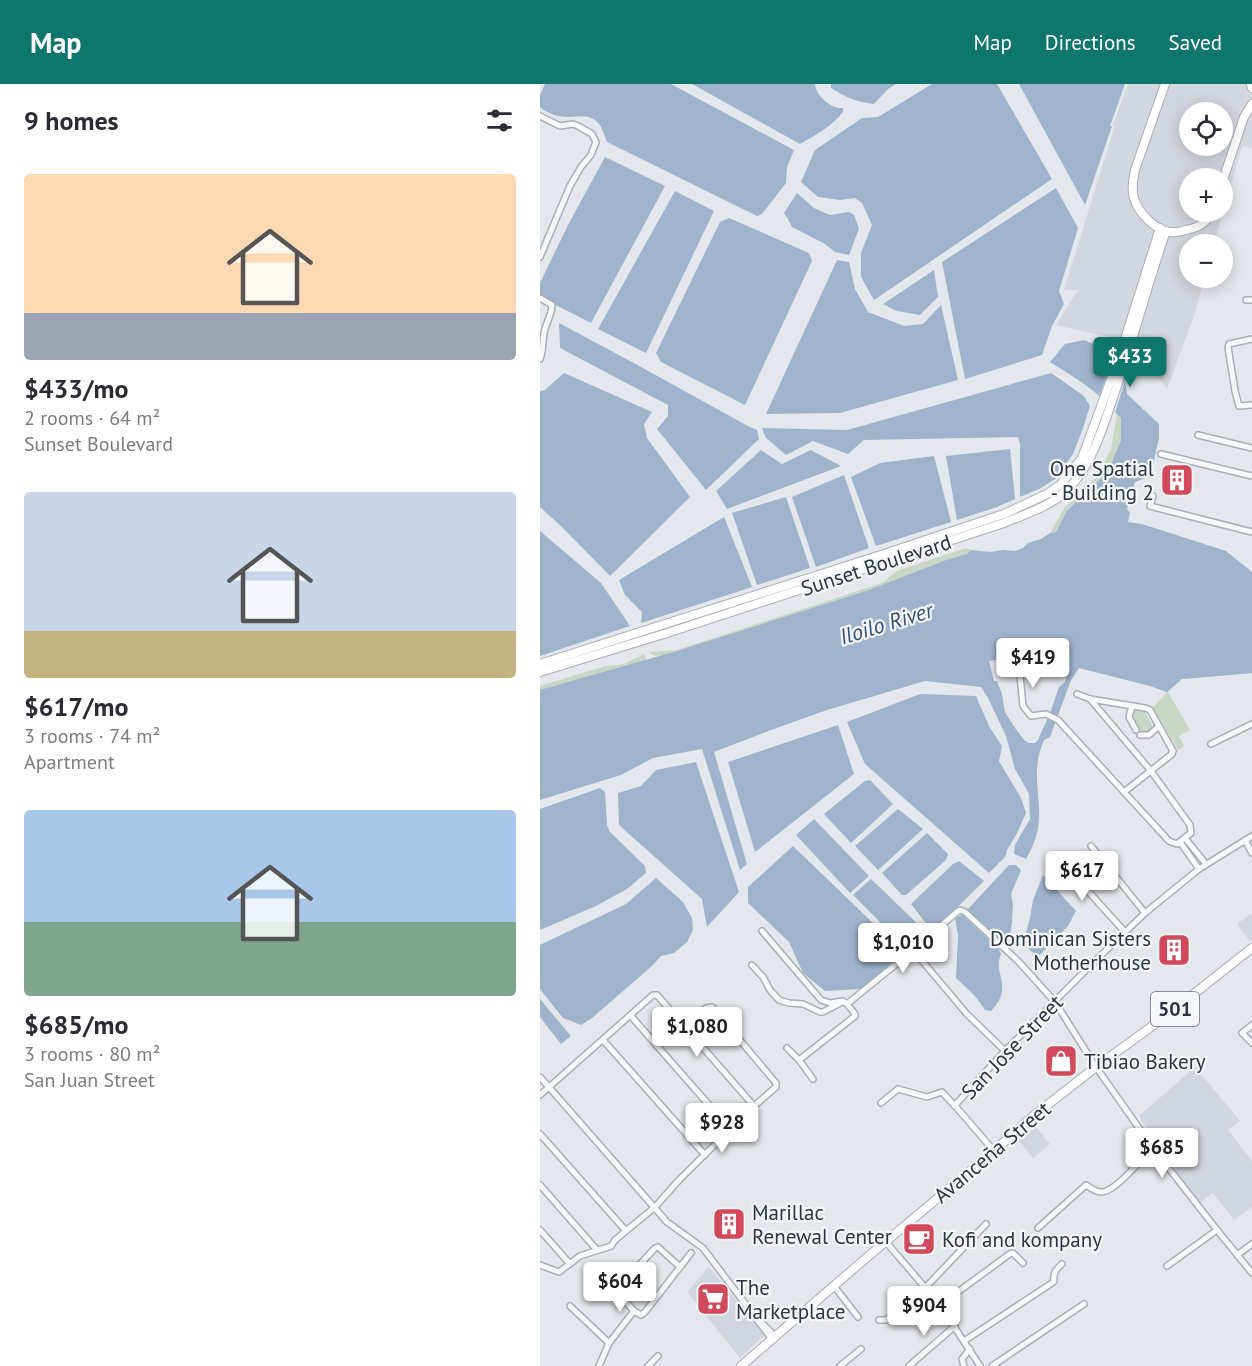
<!DOCTYPE html>
<html lang="en">
<head>
<meta charset="utf-8">
<style>
  :root { --surface:#fff; --page:#f7f7f7; --text:#2b2b33; --muted:#7c7c81; --accent:#0f766e }
  body { margin:0; font-family:"PT Sans",sans-serif; background:var(--page); color:var(--text); height:100vh; display:flex; flex-direction:column; font-size:22px; white-space:nowrap }
  * { box-sizing:border-box; margin:0 }
  p { font-size:20px; color:var(--muted) }
  .icon { flex:none; width:33px; height:33px; fill:none; stroke:currentColor; stroke-width:2; stroke-linecap:round; stroke-linejoin:round }
  .map { position:relative; flex:1; overflow:hidden }
  .panel { display:flex; flex-direction:column; background:var(--surface); width:540px }
  .panel>* { flex:none }
  .fabs { position:absolute; left:639px; top:18px; display:grid; gap:12px }
  .fabs a { display:grid; place-items:center; width:54px; height:54px; border-radius:50%; background:var(--surface); box-shadow:0 3px 15px #0003; font-size:30px }
  .price { position:absolute; translate:-50% -51px; padding:0 14px; border-radius:6px; background:#fff; color:#222; font-size:20px; line-height:39px; filter:drop-shadow(0 2px 3px #0008) }
  .price::after { content:''; position:absolute; left:50%; top:36px; width:18px; height:14px; margin-left:-9px; background:inherit; clip-path:polygon(0 0,100% 0,50% 100%) }
  .price.current { background:var(--accent); color:#fff }
  ul { padding:0; list-style:none }
  li { display:grid; align-content:center; gap:12px; height:318px; padding:0 24px }
  li span { display:grid; place-items:center; height:186px; border-radius:6px; color:#555 }
  li>.icon { margin-inline-start:auto }
  span .icon { width:108px; height:108px; fill:#fffc; stroke-width:1 }
  li b { font-size:26px }
  h2 { display:flex; justify-content:space-between; align-items:center; height:72px; padding:0 24px; font-size:26px }
  header { display:flex; align-items:center; gap:36px; box-sizing:border-box; height:84px; padding:0 30px; background:var(--accent); color:#fff }
  header strong { font-size:28px }
  nav { display:flex; gap:33px; margin-inline-start:auto; font-size:21px }
  main { display:flex; flex:1; min-height:0 }
  .map>svg:first-child { display:block }
  .built { fill:#d2d6de; fill-rule:evenodd }
  .green { fill:#c9d6c5 }
  .water { fill:#9fb4cc; fill-rule:evenodd }
  .pier { fill:#e4e7ec }
  .lines { fill:none; stroke-linecap:round; stroke-linejoin:round }
  .street-casing { stroke:#a9aeb7; stroke-width:8 }
  .secondary-casing { stroke:#a9aeb7; stroke-width:10 }
  .primary-casing { stroke:#a3abb8; stroke-width:10 }
  .street { stroke:#f7f8fa; stroke-width:5 }
  .secondary { stroke:#fff; stroke-width:8 }
  .primary { stroke:#fff; stroke-width:8 }
  .labels { text-anchor:middle; dominant-baseline:central; stroke-width:4.5; stroke-linejoin:round; paint-order:stroke }
  .shield { fill:#f4f6f9; stroke:#676e7b; stroke-width:1.5 }
  .shield-label { font-size:20px; font-weight:bold; fill:#2b3445 }
  .poi-label { font-size:21px; fill:#2b3445; stroke:#f4f6f9; text-anchor:start }
  .street-label { font-size:21px; fill:#2b3445; stroke:#f4f6f9 }
  .water-label { font-size:22px; font-style:italic; fill:#34527a; stroke:#f4f6f9 }
</style>
</head>
<body>
<header>
<strong>Map</strong>
<nav><a>Map</a><a>Directions</a><a>Saved</a></nav>
</header>
<main>
<section class="panel">
<h2>9 homes<svg class="icon" aria-label="filters" viewBox="0 0 24 24"><path d="M4 7h16M4 17h16"/><circle cx="9" cy="7" r="2"/><circle cx="15" cy="17" r="2"/></svg></h2>
<ul>
<li><span style="background:linear-gradient(#ffd9b3 75%,#9aa5b1 0)"><svg class="icon" aria-label="home" viewBox="0 0 24 24"><path d="M3 11l9-7 9 7M6 9v11h12V9"/></svg></span><div><b>$433/mo</b><p>2 rooms · 64 m²</p><p>Sunset Boulevard</p></div></li>
<li><span style="background:linear-gradient(#c9d6e8 75%,#c2b280 0)"><svg class="icon" aria-label="home" viewBox="0 0 24 24"><path d="M3 11l9-7 9 7M6 9v11h12V9"/></svg></span><div><b>$617/mo</b><p>3 rooms · 74 m²</p><p>Apartment</p></div></li>
<li><span style="background:linear-gradient(#a9c7e8 60%,#7fa58c 0)"><svg class="icon" aria-label="home" viewBox="0 0 24 24"><path d="M3 11l9-7 9 7M6 9v11h12V9"/></svg></span><div><b>$685/mo</b><p>3 rooms · 80 m²</p><p>San Juan Street</p></div></li>
</ul>
</section>
<div class="map">
<svg width="712" height="1282" viewBox="0 0 712 1282">
  <rect width="100%" height="100%" fill="#e4e7ec"/>
  <g class="built">
    <path d="M588,0H712V64L702,62L674,160H650V194H664L655,229L627,305L591,258L516,241L538,206H524L575,42L573,41ZM650,28H682V62H650ZM650,94H682V128H650Z"/>
    <path d="M712,829V856L710,857L697,840Z"/>
    <path d="M655,983L700,1037L688,1046L712,1077V1123L694,1136L673,1109L660,1119L622,1067L599,1032Z"/>
    <path d="M496,1043L510,1060L493,1074L479,1057Z"/>
    <path d="M169,1183L225,1251L200,1274L147,1208Z"/>
  </g>
  <g class="green">
    <path d="M577,330L581,334L585,355L569,389L516,448L510,449L525,423L547,403L559,389L571,365Z"/>
    <path d="M426,464L431,466L427,470L396,486L126,571L115,572L109,568L137,566L342,499L357,487Z"/>
    <path d="M104,570L106,574L104,579L0,613V602L62,583L84,580Z"/>
    <path d="M712,577V589L642,595L628,608L650,646L639,652L644,662L638,666L613,623L627,608L610,602Z"/>
    <path d="M594,626L605,628L613,643L610,648L601,649L595,638L592,636Z"/>
  </g>
  <g class="water">
    <path d="M5,0H131L254,66L247,83L246,99L222,130L217,132L67,58C64,51 62,41 55,36C46,30 37,33 27,33C18,33 6,29 0,23V11Z"/>
    <path d="M152,0H275C276,12 291,25 303,24V28C292,42 276,51 260,60Z"/>
    <path d="M291,0H356L348,5L334,20C317,18 305,13 291,4Z"/>
    <path d="M392,0H457L512,95L334,216L321,193V169L332,141L322,119L315,114L300,116L278,113L261,98L275,66L322,34L338,33Z"/>
    <path d="M479,0H585L570,42H572L545,121Z"/>
    <path d="M65,73L125,102L51,239L0,213V199L28,141Z"/>
    <path d="M516,104L538,144L519,207L524,220L512,242L502,271L425,295L402,178Z"/>
    <path d="M135,107L174,127L106,269L58,245Z"/>
    <path d="M257,109L274,124L290,131L309,128L314,131L319,145L309,171L295,168L285,160L252,143L248,135L244,129Z"/>
    <path d="M189,134L269,169L272,177L205,321L121,278L116,269L180,138Z"/>
    <path d="M297,176L309,178L315,205L328,228L364,242L383,240L401,221L418,296L300,329L226,330Z"/>
    <path d="M394,186L398,213L380,231L357,227L343,220Z"/>
    <path d="M19,239L92,278L206,341L217,346L219,355L166,406L117,345L128,332V321L20,264Z"/>
    <path d="M544,256L573,268L583,283L587,310L619,340V354L610,394L604,393L603,395L595,398L587,425L590,429L588,438L602,440L686,467L712,488V589L642,595L627,608L610,602L539,584L531,596L510,653L504,656C491,686 500,705 499,734C499,748 493,763 486,775L474,770L475,761L490,735L489,710L475,685L466,652L448,614L441,603L385,597L287,626L231,646L174,668L207,780L200,786L162,665L113,674L81,691L0,716V606L137,567L326,507L409,475L427,470L431,466L450,468L463,466L475,467L483,464L488,459L501,455L510,449L516,448L527,427L567,389L581,357V334L557,310L540,297L510,278L525,260ZM475,573L498,574L530,583L525,598L519,603L510,629L498,656L495,659H489L484,656L475,644L465,628L462,610L457,597H454L449,577Z"/>
    <path d="M24,289L112,328L104,340L107,354L150,413L70,492L21,442L0,423V307L5,306Z"/>
    <path d="M511,289L544,312L550,322L542,347L533,370L515,395L501,404L480,413V360L478,353L324,356L308,370L273,357L246,371L226,354L222,344L307,346Z"/>
    <path d="M470,365L475,415L457,423L417,436L406,372Z"/>
    <path d="M221,366L242,380L271,366L301,382L187,425L176,407Z"/>
    <path d="M394,372L411,438L336,462L311,393L340,379Z"/>
    <path d="M304,391L329,464L276,483L252,413Z"/>
    <path d="M246,413L270,484L217,501L192,429Z"/>
    <path d="M184,433L212,503L101,539L102,528L85,511L79,496Z"/>
    <path d="M0,447L61,499L90,542L0,572Z"/>
    <path d="M380,610L436,612L449,642L462,662L459,677L481,714L486,729L476,751L467,766L465,773L449,789L325,680L307,638Z"/>
    <path d="M298,641L314,690L215,768L188,678Z"/>
    <path d="M156,678L199,808L167,843L162,815L79,741L78,709L101,702L116,686Z"/>
    <path d="M330,696L353,720L311,759L284,730L325,697Z"/>
    <path d="M60,704L65,708L67,741L70,748L105,782L106,789L87,805L56,822L0,846V725Z"/>
    <path d="M358,725L383,745L338,786L315,762Z"/>
    <path d="M274,735L329,792L310,809L256,751Z"/>
    <path d="M387,749L408,770L406,776L366,811H362L342,789Z"/>
    <path d="M253,762L363,868L322,905L285,907L263,889L249,858L208,819V803Z"/>
    <path d="M419,777L444,797L395,845L384,837L371,820L413,780Z"/>
    <path d="M469,781H476L481,786L471,810L473,821L472,839L470,852L465,862L429,830L428,825Z"/>
    <path d="M503,791L536,827L528,842L498,873L483,860L490,834L493,816Z"/>
    <path d="M116,794L143,818L152,834L153,846L147,858L134,869L121,872L112,882L52,934L41,941L23,934L0,905V861L86,820Z"/>
    <path d="M331,795L383,845L363,861L313,811Z"/>
    <path d="M422,831L459,865L461,870C452,890 475,902 451,927L445,926L435,912L416,894L418,852L415,834Z"/>
    <path d="M0,915L31,952L21,960L0,933Z"/>
  </g>
  <path class="pier" d="M575,268L578,270L586,282L587,290L575,329L568,327L558,316Z"/>
  <g class="lines">
    <g class="street-casing">
      <g id="street">
        <path d="M0,32L20,42L33,40L38,42L52,50L56,58L51,71L41,83L30,102L0,173"/>
        <path d="M0,214L12,221C12,230 7,237 5,245C2,255 4,265 0,275"/>
        <path d="M706,216H712"/>
        <path d="M712,255L689,260L688,263L695,307L699,322L712,321"/>
        <path d="M658,351L712,364"/>
        <path d="M621,370L712,392"/>
        <path d="M613,412L610,422L712,448"/>
        <path d="M479,581L483,622L491,632L506,630L518,636L629,757L637,760L651,749L650,741L611,687L550,615"/>
        <path d="M537,610L550,615L605,624L610,626L633,667L632,670L584,708"/>
        <path d="M592,622L589,633L596,646"/>
        <path d="M600,651H609L619,642"/>
        <path d="M671,660L712,640"/>
        <path d="M645,754L666,780"/>
        <path d="M705,756L712,769"/>
        <path d="M640,758L659,785"/>
        <path d="M551,762L605,829"/>
        <path d="M517,773L585,848"/>
        <path d="M222,847L281,916L290,919L303,917L307,920L360,877L417,828L420,826L425,828L478,877L515,918L556,983L613,1064L677,1146L712,1189"/>
        <path d="M373,866L426,929L465,967"/>
        <path d="M212,881L223,893L230,906L239,916L249,919L263,920L280,928H283L302,918"/>
        <path d="M91,932L190,1045"/>
        <path d="M712,941L702,949L712,959"/>
        <path d="M63,956L165,1071"/>
        <path d="M247,964L259,976L273,995"/>
        <path d="M259,976L315,932V930L307,920"/>
        <path d="M0,993L127,1138L163,1164L231,1254"/>
        <path d="M0,1011L113,911H117L214,1022"/>
        <path d="M341,1019L358,1005L387,1013L402,1008L415,1022"/>
        <path d="M0,1050L86,1147"/>
        <path d="M454,1067L417,1024L415,1022L417,1019L465,967L554,878L605,829L659,785L712,752"/>
        <path d="M0,1101L57,1166"/>
        <path d="M498,1144L546,1101C551,1104 557,1109 563,1108C578,1105 601,1075 613,1064"/>
        <path d="M0,1146L30,1180"/>
        <path d="M346,1158L400,1221L440,1282"/>
        <path d="M697,1171L712,1160"/>
        <path d="M0,1181L19,1188L40,1172L71,1162L75,1156L115,1123L140,1095L214,1022L236,1003V999L172,923L166,924L145,942"/>
        <path d="M627,1182L677,1146"/>
        <path d="M140,1183L118,1163L115,1164L79,1203L78,1209L94,1227L101,1231L105,1228L151,1169"/>
        <path d="M294,1202L318,1233"/>
        <path d="M400,1221L471,1169H473L483,1179"/>
        <path d="M30,1222L69,1259"/>
        <path d="M339,1236H346L386,1203L446,1140"/>
        <path d="M220,1237L235,1252"/>
        <path d="M424,1257L512,1199L514,1197C513,1189 516,1185 522,1180"/>
        <path d="M59,1282L69,1259L94,1227"/>
        <path d="M108,1282L118,1272"/>
        <path d="M300,1282L321,1265"/>
        <path d="M369,1282L415,1242"/>
        <path d="M424,1282L422,1275L430,1265"/>
        <path d="M452,1282L544,1220"/>
      </g>
    </g>
    <g class="secondary-casing">
      <g id="secondary">
        <path d="M625,0L595,86C593,95 591,105 594,114C598,129 616,147 631,148C636,149 641,147 646,146C651,145 659,143 663,139C667,137 669,131 671,128"/>
        <path d="M711,0L712,4"/>
        <path d="M682,99L704,33L712,20"/>
        <path d="M0,580L341,471L464,430L507,410L520,401L542,374L580,271L620,144"/>
        <path d="M0,588L127,549L464,439C485,430 509,423 526,407C553,381 564,340 576,305C594,253 608,199 626,147"/>
      </g>
    </g>
    <g class="primary-casing">
      <path id="primary" d="M201,1282L325,1175L454,1067L492,1033L556,983L626,932L712,864"/>
    </g>
    <use href="#street" class="street"/>
    <use href="#secondary" class="secondary"/>
    <use href="#primary" class="primary"/>
  </g>
  <defs>
    <g id="building-square" transform="scale(1.725)"><rect x="-9" y="-9" width="18" height="18" rx="4" fill="#d1495b" stroke="#f4f6f9"/><path d="M-4-6H4V6H1V3H-1V6H-4ZM-2.5-4.3h1.7v1.8h-1.7ZM.8-4.3h1.7v1.8H.8ZM-2.5-1h1.7V.8h-1.7ZM.8-1h1.7V.8H.8Z" fill="#fff"/></g>
    <g id="shop-square" transform="scale(1.725)"><rect x="-9" y="-9" width="18" height="18" rx="4" fill="#d1495b" stroke="#f4f6f9"/><path d="M-5-2.5h2.3a2.7 3.5 0 0 1 5.4 0H5L5.5 6h-11ZM-1.5-2.5h3a1.5 2.3 0 0 0-3 0Z" fill="#fff"/></g>
    <g id="cafe-square" transform="scale(1.725)"><rect x="-9" y="-9" width="18" height="18" rx="4" fill="#d1495b" stroke="#f4f6f9"/><path d="M-5.5-4.5H6V0H3Q3 3.5 0 3.5H-2.5Q-5.5 3.5-5.5 0ZM3-3.2v2h1.7v-2ZM-6 4.5H4V6H-6Z" fill="#fff"/></g>
    <g id="supermarket-square" transform="scale(1.725)"><rect x="-9" y="-9" width="18" height="18" rx="4" fill="#d1495b" stroke="#f4f6f9"/><path d="M-6-5.5h2.5l.6 2H6L4.5 2H-2.5L-4.4-4H-6ZM-1.5 3.2a1.3 1.3 0 1 0 .1 0ZM3 3.2a1.3 1.3 0 1 0 .1 0Z" fill="#fff"/></g>
  </defs>
  <g fill-rule="evenodd">
    <use href="#building-square" x="637" y="396"/>
    <use href="#building-square" x="634" y="866"/>
    <use href="#shop-square" x="521" y="977"/>
    <use href="#building-square" x="189" y="1140"/>
    <use href="#cafe-square" x="379" y="1155"/>
    <use href="#supermarket-square" x="173" y="1215"/>
  </g>
  <g class="labels">
    <rect class="shield" x="611" y="908" width="48" height="34" rx="4.5"/>
    <g class="shield-label">
      <text x="635" y="925">501</text>
    </g>
    <g class="poi-label">
      <text x="614" y="384" text-anchor="end">One Spatial<tspan x="614" dy="24">- Building 2</tspan></text>
      <text x="611" y="854" text-anchor="end">Dominican Sisters<tspan x="611" dy="24">Motherhouse</tspan></text>
      <text x="544" y="977">Tibiao Bakery</text>
      <text x="212" y="1128">Marillac<tspan x="212" dy="24">Renewal Center</tspan></text>
      <text x="402" y="1155">Kofi and kompany</text>
      <text x="196" y="1203">The<tspan x="196" dy="24">Marketplace</tspan></text>
    </g>
    <g class="street-label">
      <text transform="translate(336 481) rotate(-18)">Sunset Boulevard</text>
      <text transform="translate(472 963) rotate(-46)">San Jose Street</text>
      <text transform="translate(452 1068) rotate(-40)">Avanceña Street</text>
    </g>
    <g class="water-label">
      <text transform="translate(346 539) rotate(-17)">Iloilo River</text>
    </g>
  </g>
</svg>
<div class="fabs">
<a><svg class="icon" aria-label="locate" viewBox="0 0 24 24"><circle cx="12" cy="12" r="6"/><path d="M12 2v4M12 18v4M2 12h4M18 12h4"/></svg></a>
<a>+</a>
<a>−</a>
</div>
<b class="price current" style="left:590px;top:304px">$433</b>
<b class="price" style="left:493px;top:605px">$419</b>
<b class="price" style="left:542px;top:818px">$617</b>
<b class="price" style="left:363px;top:890px">$1,010</b>
<b class="price" style="left:157px;top:974px">$1,080</b>
<b class="price" style="left:182px;top:1070px">$928</b>
<b class="price" style="left:622px;top:1095px">$685</b>
<b class="price" style="left:80px;top:1229px">$604</b>
<b class="price" style="left:384px;top:1253px">$904</b>
</div>
</main>
</body>
</html>
